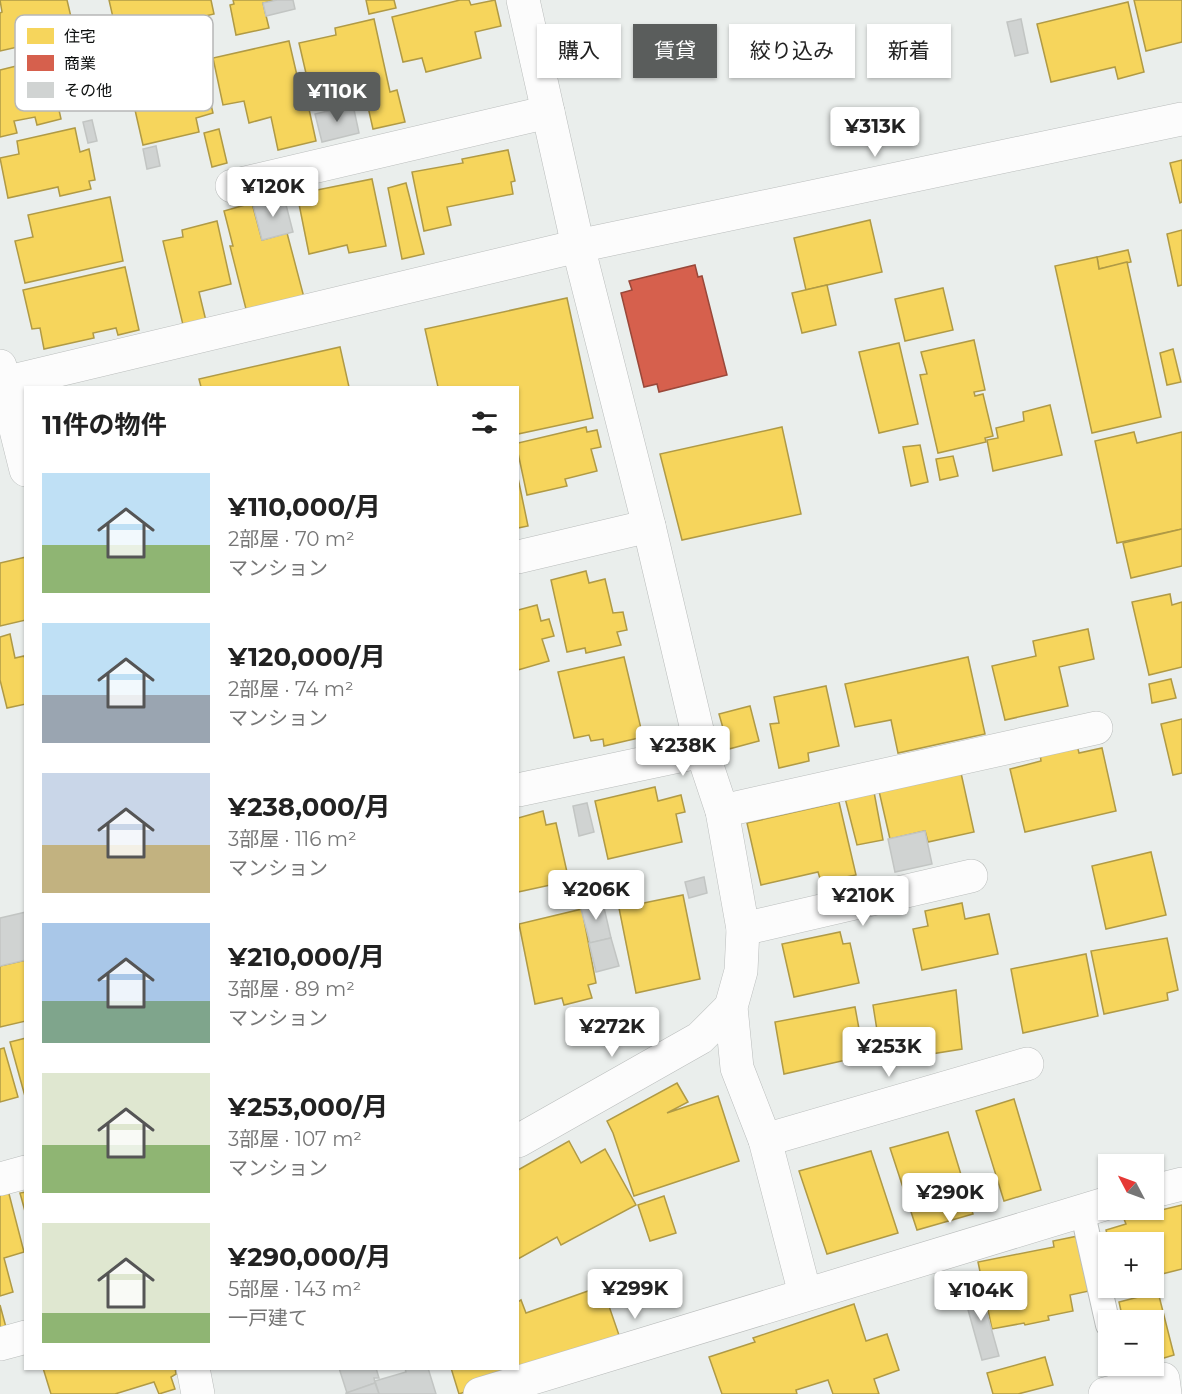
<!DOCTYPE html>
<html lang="ja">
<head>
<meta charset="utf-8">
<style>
  :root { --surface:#fff; --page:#f2f2f2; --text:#222; --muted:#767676; --accent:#5a5d5c }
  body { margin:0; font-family:Montserrat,"Noto Sans JP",sans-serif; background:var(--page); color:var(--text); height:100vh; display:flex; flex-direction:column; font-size:22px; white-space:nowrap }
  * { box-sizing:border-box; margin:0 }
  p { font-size:20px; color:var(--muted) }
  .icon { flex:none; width:33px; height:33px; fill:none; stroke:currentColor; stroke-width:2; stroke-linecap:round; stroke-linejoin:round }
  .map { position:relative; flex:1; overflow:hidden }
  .details { position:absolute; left:24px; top:386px; width:495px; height:984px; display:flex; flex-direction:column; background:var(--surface); border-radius:0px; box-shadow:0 2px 4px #0004 }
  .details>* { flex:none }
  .hud { position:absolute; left:537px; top:24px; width:555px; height:54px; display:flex; gap:12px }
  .needle { width:39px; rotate:311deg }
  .fabs { position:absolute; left:1098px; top:1154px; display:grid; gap:12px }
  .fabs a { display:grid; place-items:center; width:66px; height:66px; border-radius:0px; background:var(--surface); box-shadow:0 2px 4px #0004; font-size:30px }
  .price { position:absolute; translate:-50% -51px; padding:0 14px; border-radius:6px; background:#fff; color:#222; font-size:20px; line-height:39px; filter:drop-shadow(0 2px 3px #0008) }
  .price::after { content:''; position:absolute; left:50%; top:36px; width:18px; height:14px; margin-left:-9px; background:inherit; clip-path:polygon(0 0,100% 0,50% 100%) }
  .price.selected { background:var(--accent); color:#fff }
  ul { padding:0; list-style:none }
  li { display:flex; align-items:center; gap:18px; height:150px; padding:0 18px }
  li span { display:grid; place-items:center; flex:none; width:168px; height:120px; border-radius:0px; color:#555 }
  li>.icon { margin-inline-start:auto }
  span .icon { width:72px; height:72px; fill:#fffc; stroke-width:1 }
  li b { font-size:26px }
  h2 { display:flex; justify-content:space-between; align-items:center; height:72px; padding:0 18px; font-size:26px }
  .chip { padding:0 21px; border-radius:0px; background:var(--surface); box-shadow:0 2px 4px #0004; font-size:21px; line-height:54px }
  .chip.selected { background:var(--accent); color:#fff }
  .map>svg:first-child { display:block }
  .homes { fill:#f6d55c; stroke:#b09a45; stroke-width:1.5 }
  .shops { fill:#d6604d; stroke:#99483a; stroke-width:1.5 }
  .building { fill:#d0d3d2; stroke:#c2c5c3; stroke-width:1.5 }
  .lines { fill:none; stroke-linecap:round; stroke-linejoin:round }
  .lane-casing { stroke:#babdbc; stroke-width:26 }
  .street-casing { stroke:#babdbc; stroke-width:34 }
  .lane { stroke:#fcfcfc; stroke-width:24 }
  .street { stroke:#fcfcfc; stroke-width:33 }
  .key { fill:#fff; stroke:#b6b7b7; stroke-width:1.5 }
  .key-label { font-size:16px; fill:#0c0f0e }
</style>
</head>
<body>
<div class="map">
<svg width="1182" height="1394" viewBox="0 0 1182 1394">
  <rect width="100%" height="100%" fill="#eaeeec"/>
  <g class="homes">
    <path d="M0,0H67L75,34L0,51V13L2,12Z"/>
    <path d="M109,0H211L214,14L188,20L190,25L169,30L175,59L125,70Z"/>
    <path d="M233,0H277L263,3L269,28L236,35L230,5L234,4Z"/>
    <path d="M366,0H394L396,8L369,14Z"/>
    <path d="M460,0H469L471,5L495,0L501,26L475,32L481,58L426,72L422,58L403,62L392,17Z"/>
    <path d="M1134,0H1182V42L1146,51Z"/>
    <path d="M1128,2L1144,72L1118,79L1115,67L1051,82L1037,24Z"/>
    <path d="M374,19L390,92L397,90L405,122L373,129L366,98H361L358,85L311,95L299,43L336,35L335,28Z"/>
    <path d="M289,41L305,110L309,109L316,141L278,150L271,117L249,123L244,101L223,105L213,58Z"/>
    <path d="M57,56L62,77L71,75L77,106L59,110L61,119L37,125L35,117L14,121L17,133L0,137V70Z"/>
    <path d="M203,71L213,113L196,118L199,132L143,145L130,88Z"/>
    <path d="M75,128L80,152L89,149L95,180L89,181L91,189L60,196L58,187L8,198L0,158L19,154L17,141Z"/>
    <path d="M219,129L227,163L212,167L204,133Z"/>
    <path d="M508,150L515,181L511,182L513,194L447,207L451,225L424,231L412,172L463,163L462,159Z"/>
    <path d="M1182,160V202L1180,203L1170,163Z"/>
    <path d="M372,179L386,246L349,253L347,245L309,254L297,194Z"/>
    <path d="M406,183L424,254L402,259L388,188Z"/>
    <path d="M110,197L123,261L25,283L15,241L33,237L28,215Z"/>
    <path d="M252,203L262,240L287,233L306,305L247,313L230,246H233L224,211Z"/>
    <path d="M870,220L882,272L806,290L794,238Z"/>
    <path d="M217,221L231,284L199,292L206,321L183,325L163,241L183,237L182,230Z"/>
    <path d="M1182,230V285L1178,286L1167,234Z"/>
    <path d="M1128,250L1131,262L1099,269L1097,257Z"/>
    <path d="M1097,257L1099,269L1127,262L1161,417L1092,433L1055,266Z"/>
    <path d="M125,267L139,330L118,335L116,328L93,333L94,338L44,349L40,328L32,329L23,290Z"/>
    <path d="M827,285L836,325L802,333L792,293Z"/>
    <path d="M943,288L953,330L905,341L895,299Z"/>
    <path d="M567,298L593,418L518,434V387H438L425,329Z"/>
    <path d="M974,340L985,390L974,392L975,396L983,394L993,436L985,438L986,442L938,453L920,375L927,374L921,352Z"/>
    <path d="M899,343L918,424L879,433L859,352Z"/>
    <path d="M340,347L349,387H201L199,379Z"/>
    <path d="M1173,349L1181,382L1167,385L1160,353Z"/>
    <path d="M1050,405L1062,455L993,471L987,440L998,438L996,428L1024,421L1023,412Z"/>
    <path d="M586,427L587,432L597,430L601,447L591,449L597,471L565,479L567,486L527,495L518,453V443Z"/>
    <path d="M782,427L801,514L682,540L660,454Z"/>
    <path d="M1134,432L1137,443L1182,432V529L1117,543L1095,441Z"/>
    <path d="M920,445L928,482L911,486L903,447Z"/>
    <path d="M953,456L958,476L940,480L936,459Z"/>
    <path d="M518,478L528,526L518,528Z"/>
    <path d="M1182,529V566L1131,578L1123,543Z"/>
    <path d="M26,557V620L0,626V563Z"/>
    <path d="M586,571L589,583L605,579L613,613L623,612L627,630L617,632L621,645L586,653L585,648L567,652L551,580Z"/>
    <path d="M1170,594L1172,605L1182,602V667L1149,675L1132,602Z"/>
    <path d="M537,605L541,621L549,619L554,636L542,639L549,661L518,670V610Z"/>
    <path d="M1088,629L1094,659L1059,667L1068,706L1005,720L992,666L1036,656L1033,641Z"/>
    <path d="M10,634L15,658L24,656L26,662V704L7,708L0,680V637Z"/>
    <path d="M624,657L643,737L604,746L603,739L591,741L589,735L574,738L558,672Z"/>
    <path d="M968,657L985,734L898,753L891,720L855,727L845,684Z"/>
    <path d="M1171,679L1176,698L1152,703L1149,684Z"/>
    <path d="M826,686L839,746L808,753L809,761L779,768L770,724L779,723L774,697Z"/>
    <path d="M750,706L759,741L729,749L719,714Z"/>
    <path d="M1182,719V773L1173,775L1161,724Z"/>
    <path d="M1077,745L1079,753L1102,748L1116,811L1025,832L1010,769L1041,761L1040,754Z"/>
    <path d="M961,773L974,832L928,842L925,831L890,839L879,791Z"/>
    <path d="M655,787L658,801L681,795L685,812L676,814L682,842L608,859L595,801Z"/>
    <path d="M874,792L883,840L857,845L845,798Z"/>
    <path d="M839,802L856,875L821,882L818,872L761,885L747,823Z"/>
    <path d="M543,811L546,825L556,823L569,881L518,892V818Z"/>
    <path d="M1151,852L1166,915L1106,929L1092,866Z"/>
    <path d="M683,895L700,979L636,993L619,908Z"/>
    <path d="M962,903L965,919L989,914L998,954L922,970L913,929L928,926L925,911Z"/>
    <path d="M582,909L596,983L588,985L592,998L564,1005L562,998L535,1004L519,924Z"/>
    <path d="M840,932L843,944L850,943L859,983L794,997L782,944Z"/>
    <path d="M1167,938L1178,990L1167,993L1168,1000L1104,1014L1091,951Z"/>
    <path d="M1086,954L1098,1016L1023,1033L1011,969Z"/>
    <path d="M26,960V1021L0,1027V966Z"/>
    <path d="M956,990L962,1049L882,1062L873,1005Z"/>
    <path d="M855,1007L864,1056L784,1074L775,1022Z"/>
    <path d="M26,1038V1100L10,1042Z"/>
    <path d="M4,1048L18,1097L0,1102V1049Z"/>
    <path d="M677,1083L688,1102L667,1113L718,1096L739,1161L634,1196L613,1133L607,1121Z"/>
    <path d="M1014,1099L1041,1190L1004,1201L976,1111Z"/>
    <path d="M948,1132L973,1214L917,1230L890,1148Z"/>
    <path d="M569,1141L581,1163L605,1149L636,1205L561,1245L557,1237L518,1259V1170Z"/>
    <path d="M871,1151L898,1233L827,1254L799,1171Z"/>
    <path d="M8,1190L24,1252L4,1258L13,1292L0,1296V1193Z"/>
    <path d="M26,1192V1215L20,1193Z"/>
    <path d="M664,1196L676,1233L650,1241L638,1205Z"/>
    <path d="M1182,1205V1269L1154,1276V1242H1109L1106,1230L1126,1224L1124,1219Z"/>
    <path d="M1078,1236L1089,1291L1070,1295L1073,1311L1048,1316L1049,1320L1025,1325L1024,1323L992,1329L978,1262L1054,1247L1053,1241Z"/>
    <path d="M602,1286L620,1338L459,1394L451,1368H518V1302L521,1300L526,1313Z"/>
    <path d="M1158,1292L1174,1355L1154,1361V1320H1123L1119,1302Z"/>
    <path d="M854,1304L866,1341L887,1334L899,1370L874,1379L879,1394H833L828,1380L796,1390L797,1394H722L709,1357L755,1342L753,1338Z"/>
    <path d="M0,1305L7,1331L0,1333Z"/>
    <path d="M1045,1357L1053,1385L1018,1394H993L987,1373Z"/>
    <path d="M43,1368H175L176,1374L171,1377L175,1389L159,1394L154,1382L115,1394H51Z"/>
  </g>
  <path class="shops" d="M695,265L698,277L702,276L727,375L659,392L657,384L644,387L621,293L632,290L629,281Z"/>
  <g class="building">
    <path d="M277,0H293L295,9L266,16L263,3Z"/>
    <path d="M1021,19L1028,53L1015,56L1007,22Z"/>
    <path d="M353,105L359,133L322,142L315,114Z"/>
    <path d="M92,120L97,141L88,143L83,122Z"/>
    <path d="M156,146L160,166L147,169L143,149Z"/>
    <path d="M284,197L293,232L262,240L253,205Z"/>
    <path d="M587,803L594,832L579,836L573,806Z"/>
    <path d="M925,831L932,864L895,872L888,839Z"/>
    <path d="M704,877L707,893L689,898L685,882Z"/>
    <path d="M602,899L611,938L590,943L580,905Z"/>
    <path d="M26,912V960L0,966V918Z"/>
    <path d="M611,938L619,966L596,972L589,943Z"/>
    <path d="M979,1285L999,1356L982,1360L962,1288Z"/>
    <path d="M339,1368H376L379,1378H374L375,1383L347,1393Z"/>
    <path d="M405,1368H428L436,1394H379L375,1381L406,1372Z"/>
    <path d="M375,1383L379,1394H346V1393Z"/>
  </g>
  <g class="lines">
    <g class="lane-casing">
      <g id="lane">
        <path d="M1082,1210L1108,1325"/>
        <path d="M1118,1365L1123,1389"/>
      </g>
    </g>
    <g class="street-casing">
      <g id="street">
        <path d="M523,0L578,246L649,526L702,751L722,811L743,929L741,971L731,1007L737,1068L765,1140L805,1294"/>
        <path d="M232,186L548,112"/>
        <path d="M0,366L26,470"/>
        <path d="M0,384L578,246L1182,119"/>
        <path d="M518,557L649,526"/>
        <path d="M518,790L702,751"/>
        <path d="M722,811L1096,728"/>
        <path d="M743,929L971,876"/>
        <path d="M765,1140L1027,1064"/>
        <path d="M518,1141L700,1038L731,1007"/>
        <path d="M0,1179L26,1172"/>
        <path d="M1154,1191L1182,1184"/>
        <path d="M0,1344L26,1337"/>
        <path d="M193,1368L198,1394"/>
        <path d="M480,1394L1108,1203"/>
        <path d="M1105,1394L1163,1379L1165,1394"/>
      </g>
    </g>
    <use href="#lane" class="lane"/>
    <use href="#street" class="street"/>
  </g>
  <rect x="15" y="15" width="198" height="96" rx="9" class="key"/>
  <rect x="27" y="28" width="27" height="16" fill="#f6d55c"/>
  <rect x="27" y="55" width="27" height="16" fill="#d6604d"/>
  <rect x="27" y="82" width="27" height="16" fill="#d0d3d2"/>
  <g class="key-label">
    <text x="64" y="42">住宅</text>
    <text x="64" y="69">商業</text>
    <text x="64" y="96">その他</text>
  </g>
</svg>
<div class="fabs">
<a><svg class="needle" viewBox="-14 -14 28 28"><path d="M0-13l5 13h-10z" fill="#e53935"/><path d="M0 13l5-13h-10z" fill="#767676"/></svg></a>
<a>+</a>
<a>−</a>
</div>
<b class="price selected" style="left:337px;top:123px">¥110K</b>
<b class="price" style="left:875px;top:158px">¥313K</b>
<b class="price" style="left:273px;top:218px">¥120K</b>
<b class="price" style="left:683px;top:777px">¥238K</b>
<b class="price" style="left:596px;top:921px">¥206K</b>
<b class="price" style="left:863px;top:927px">¥210K</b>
<b class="price" style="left:612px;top:1058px">¥272K</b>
<b class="price" style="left:889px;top:1078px">¥253K</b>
<b class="price" style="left:950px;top:1224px">¥290K</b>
<b class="price" style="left:635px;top:1320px">¥299K</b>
<b class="price" style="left:981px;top:1322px">¥104K</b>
<div class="hud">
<a class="chip">購入</a>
<a class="chip selected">賃貸</a>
<a class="chip">絞り込み</a>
<a class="chip">新着</a>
</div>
<section class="details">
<h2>11件の物件<svg class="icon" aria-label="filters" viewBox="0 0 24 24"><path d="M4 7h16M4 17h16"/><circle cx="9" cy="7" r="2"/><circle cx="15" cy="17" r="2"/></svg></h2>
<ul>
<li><span style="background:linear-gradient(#bfe0f5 60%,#8fb573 0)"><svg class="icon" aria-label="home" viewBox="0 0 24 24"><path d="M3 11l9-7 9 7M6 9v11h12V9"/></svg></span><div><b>¥110,000/月</b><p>2部屋 · 70 m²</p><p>マンション</p></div></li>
<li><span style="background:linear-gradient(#bfe0f5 60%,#9aa5b1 0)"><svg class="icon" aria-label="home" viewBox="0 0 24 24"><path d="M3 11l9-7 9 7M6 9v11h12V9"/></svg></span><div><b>¥120,000/月</b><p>2部屋 · 74 m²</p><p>マンション</p></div></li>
<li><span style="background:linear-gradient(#c9d6e8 60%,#c2b280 0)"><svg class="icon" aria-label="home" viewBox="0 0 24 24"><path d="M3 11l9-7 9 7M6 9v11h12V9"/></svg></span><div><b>¥238,000/月</b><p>3部屋 · 116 m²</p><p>マンション</p></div></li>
<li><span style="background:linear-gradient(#a9c7e8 65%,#7fa58c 0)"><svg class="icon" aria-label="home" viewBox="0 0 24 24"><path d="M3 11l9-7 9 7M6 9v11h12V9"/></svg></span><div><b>¥210,000/月</b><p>3部屋 · 89 m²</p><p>マンション</p></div></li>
<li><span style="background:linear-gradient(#dfe7d0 60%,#8fb573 0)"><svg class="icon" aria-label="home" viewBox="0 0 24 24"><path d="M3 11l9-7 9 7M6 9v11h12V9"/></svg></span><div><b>¥253,000/月</b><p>3部屋 · 107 m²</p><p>マンション</p></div></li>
<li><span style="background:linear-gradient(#dfe7d0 75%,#8fb573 0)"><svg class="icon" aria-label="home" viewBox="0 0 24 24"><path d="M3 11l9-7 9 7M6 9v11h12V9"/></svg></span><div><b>¥290,000/月</b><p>5部屋 · 143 m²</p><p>一戸建て</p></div></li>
</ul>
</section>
</div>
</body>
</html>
